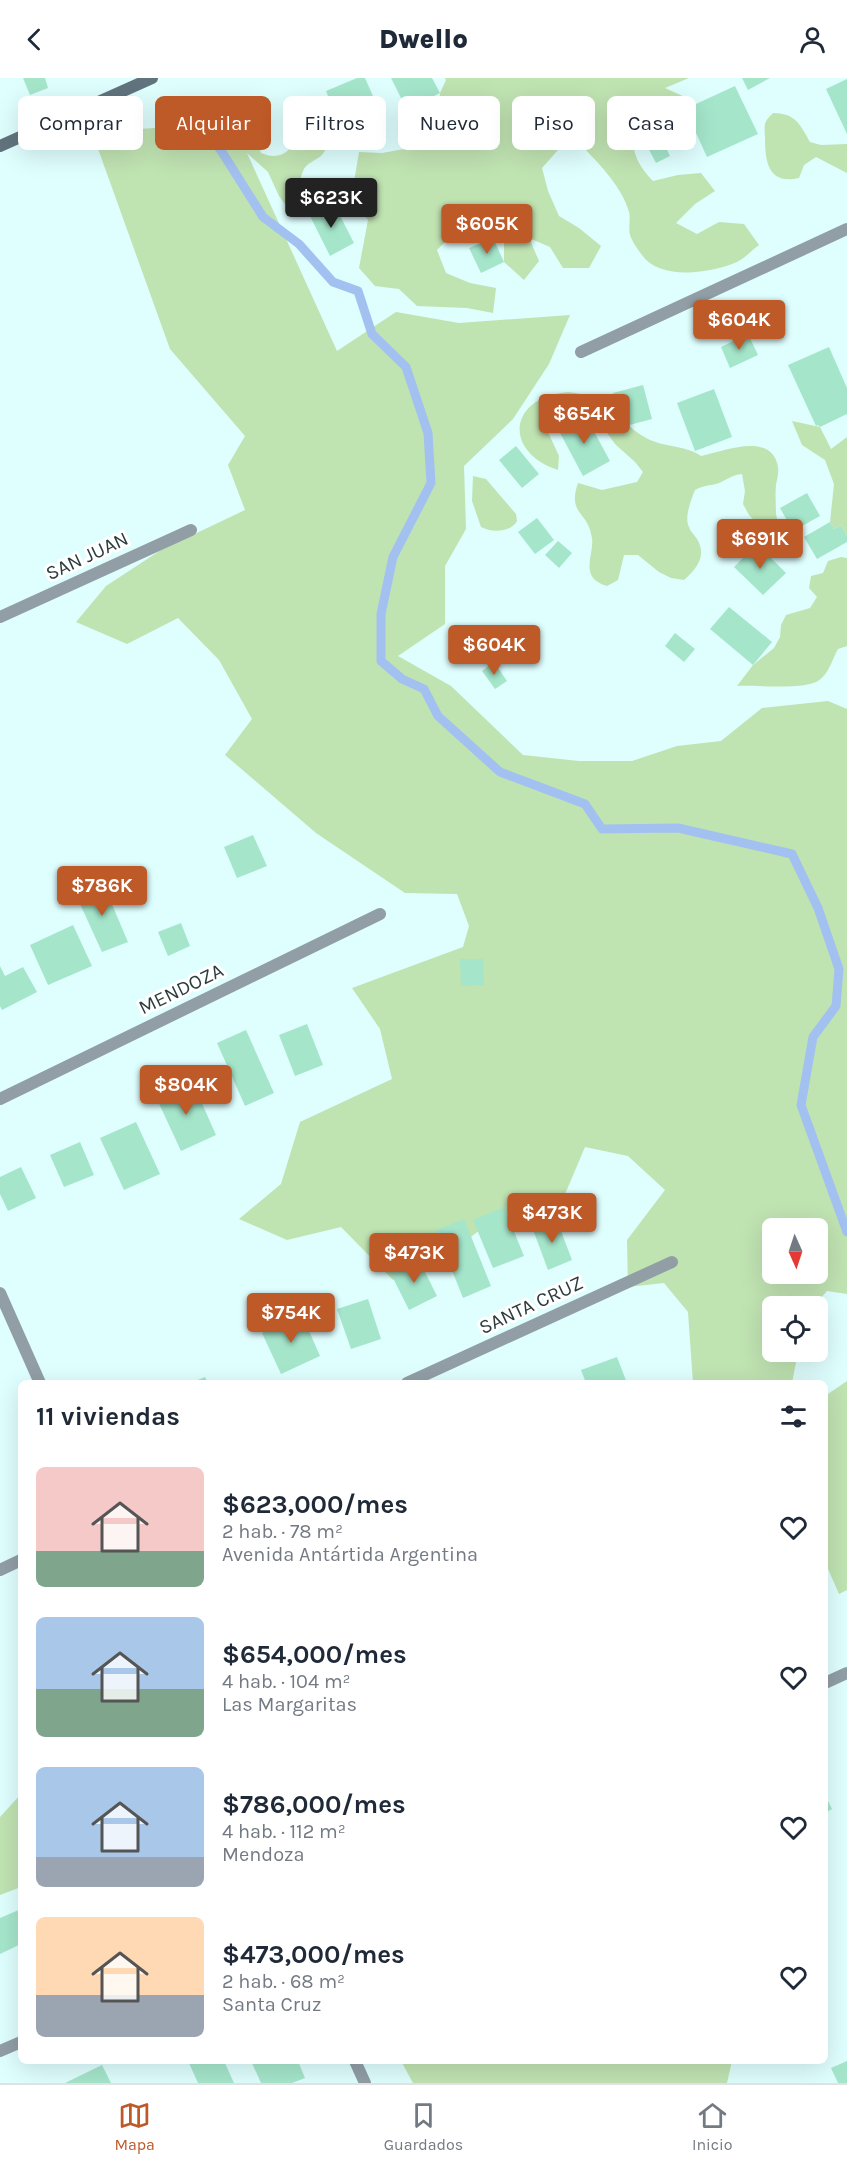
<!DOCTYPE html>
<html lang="es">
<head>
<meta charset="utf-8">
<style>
  :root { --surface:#fff; --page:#f2f2f3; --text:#1f2937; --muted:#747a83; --line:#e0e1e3; --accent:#be5928 }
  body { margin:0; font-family:Karla,sans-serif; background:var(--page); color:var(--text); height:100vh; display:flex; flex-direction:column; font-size:22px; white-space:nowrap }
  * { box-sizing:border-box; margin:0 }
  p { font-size:20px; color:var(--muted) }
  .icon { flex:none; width:33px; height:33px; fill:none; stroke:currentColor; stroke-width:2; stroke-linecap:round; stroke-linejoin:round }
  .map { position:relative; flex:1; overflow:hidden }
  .drawer { position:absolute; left:18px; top:1302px; width:810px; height:684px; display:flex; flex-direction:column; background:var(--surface); border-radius:9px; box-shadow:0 6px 24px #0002 }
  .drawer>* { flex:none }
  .banner { position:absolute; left:18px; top:18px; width:812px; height:54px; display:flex; gap:12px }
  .needle { width:39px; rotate:177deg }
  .buttons { position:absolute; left:762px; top:1140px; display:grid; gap:12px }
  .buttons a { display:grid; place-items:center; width:66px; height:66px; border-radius:9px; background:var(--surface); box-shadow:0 6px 24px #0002; font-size:30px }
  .price { position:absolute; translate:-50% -51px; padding:0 14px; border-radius:6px; background:var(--accent); color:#fff; font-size:20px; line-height:39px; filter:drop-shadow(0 2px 3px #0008) }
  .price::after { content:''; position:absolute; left:50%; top:36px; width:18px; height:14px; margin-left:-9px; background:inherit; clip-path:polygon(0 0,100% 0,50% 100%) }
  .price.current { background:#222; color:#fff }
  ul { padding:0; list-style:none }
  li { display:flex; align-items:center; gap:18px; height:150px; padding:0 18px }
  li span { display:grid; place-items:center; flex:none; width:168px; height:120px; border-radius:9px; color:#555 }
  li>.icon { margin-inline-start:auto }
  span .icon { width:72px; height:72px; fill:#fffc; stroke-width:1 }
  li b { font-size:26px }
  h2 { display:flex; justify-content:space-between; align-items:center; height:72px; padding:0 18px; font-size:26px }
  .chip { padding:0 21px; border-radius:9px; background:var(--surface); box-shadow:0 6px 24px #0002; font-size:21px; line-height:54px }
  .chip.current { background:var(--accent); color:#fff }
  header { display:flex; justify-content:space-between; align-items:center; height:78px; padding:0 18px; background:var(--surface); font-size:27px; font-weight:800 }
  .tab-bar { display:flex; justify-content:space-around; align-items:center; height:84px; border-top:2px solid var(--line); background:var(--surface); font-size:16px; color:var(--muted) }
  .tab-bar a { display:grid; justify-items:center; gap:3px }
  .tab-bar .current { color:var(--accent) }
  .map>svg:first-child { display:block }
  .green { fill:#c0e3b2; fill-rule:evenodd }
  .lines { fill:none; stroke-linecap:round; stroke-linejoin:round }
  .stream { stroke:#a3c1f0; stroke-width:9 }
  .building { fill:#a5e6cb }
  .minor { stroke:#919ea5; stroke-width:12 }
  .secondary { stroke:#61747e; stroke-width:12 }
  .labels { text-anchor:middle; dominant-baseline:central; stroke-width:6; stroke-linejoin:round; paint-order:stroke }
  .street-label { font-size:20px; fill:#2d3c3c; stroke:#fff }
</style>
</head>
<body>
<header><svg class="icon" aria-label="back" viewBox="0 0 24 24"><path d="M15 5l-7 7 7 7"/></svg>Dwello<svg class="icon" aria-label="person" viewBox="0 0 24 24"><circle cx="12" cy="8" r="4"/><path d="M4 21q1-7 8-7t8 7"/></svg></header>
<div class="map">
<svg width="847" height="2005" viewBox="0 0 847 2005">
  <rect width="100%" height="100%" fill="#dffefe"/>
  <g class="green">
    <path d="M445,0H689L665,10L685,19L682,43L688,68L676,46L652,41L637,49C628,71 638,87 653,103L678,97L701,95L715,113L695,126L676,145L697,156L719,144L744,146L759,167C752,172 745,180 737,184C712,195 660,203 642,177C638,172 632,163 630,157C628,150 631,141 629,134C622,109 601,88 584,70L558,72L542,90L548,113L559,138L579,150L601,168L589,190H563L550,169L529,160L539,183L524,202L504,184V155L483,141L456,153L437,172L446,195L470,205L496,210L493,235L467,230L417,228L399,211L375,208L359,190L368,142L351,122L359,74L382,75L404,71L417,51L439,39L440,15L446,2Z"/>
    <path d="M773,35C795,35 800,46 810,64L821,67L847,66V95L816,79L804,87L799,100C769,107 765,85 765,60C765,56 764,50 765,46C766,42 770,38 773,35Z"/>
    <path d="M242,36C260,40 257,61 261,75C294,89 297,49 314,42C319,41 324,42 329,42C334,51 329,70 321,78C315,83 306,85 303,93C298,104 302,115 302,126L292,136L279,118L268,94L247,75L337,273L396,234L459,245L570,237L549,286L513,341L464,388L466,451L445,488V546L398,578L451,608L523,677L579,683H632L677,668L721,663L762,630L828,623L847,631V1216L827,1213L814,1228H772V1274H798L792,1305H693L688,1234L664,1205L628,1209L627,1162L665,1112L628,1078L585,1069L560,1128L500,1137L456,1170L393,1202L341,1149L287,1162L239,1141L281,1106L300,1044L392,1001L380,951L352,910L463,869L469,848L457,816L405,815L316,755L225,677L252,641L219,582L178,540L127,566L76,544L106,508L161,472L245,432L228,387L245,358L170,271L92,54L233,45L237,38ZM772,1150H818V1196H772Z"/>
    <path d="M568,314C577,315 598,319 604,324C620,337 628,351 648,361C664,369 688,368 701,378C724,373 772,353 778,389C779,395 777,401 776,407C775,417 776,426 776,436C777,444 783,453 784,462L773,468L767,456L749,437L743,426L745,413L742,396C732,397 728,401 719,405C710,408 703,407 695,412C691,422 684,440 689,449C691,455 697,459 699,465C706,481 694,493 684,502L671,500L659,494L638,477H624L618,502L607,508C603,507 597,504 594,501C584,490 594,473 592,460C588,432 567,437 578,405L602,412L637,404L643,394L635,384L615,366L598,342L576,334L551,342L548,354L559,378L558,392C502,373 509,319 568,314Z"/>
    <path d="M792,343L820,349L831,371L847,359V458L841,447L834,451L830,444L834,406L825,382L802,367Z"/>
    <path d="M473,398L486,401L516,436L517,443C511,454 492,455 481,449L472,423Z"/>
    <path d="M841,479L847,480V568L838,571C832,582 828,597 818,603C802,612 757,607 737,608L753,587L774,570L780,559L781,547L786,537L810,530L817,519L809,510L811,498L823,495L828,483Z"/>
    <path d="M847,1303V1512L839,1516L825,1484V1318Z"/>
    <path d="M21,1716V1809L0,1817V1739Z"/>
    <path d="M401,1983H732L727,2005H413Z"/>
  </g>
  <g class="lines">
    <path class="stream" d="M181,23L222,74L263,139L299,166L333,204L358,213L372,256L406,289L428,355L431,405L393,479L381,536V583L402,601L424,611L438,638L500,694L585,726L602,751L678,750L792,776L818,830L839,891L836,928L813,959L801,1027L847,1154"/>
  </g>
  <g class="building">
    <path d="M23,0H45L48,10L30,17Z"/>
    <path d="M357,0H365L384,43L345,59L326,13Z"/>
    <path d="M391,0H432L440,15L407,32Z"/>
    <path d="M742,0H770L748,12Z"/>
    <path d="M847,1V56L826,11Z"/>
    <path d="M735,8L758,56L707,79L685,31Z"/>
    <path d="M652,41L670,78L656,85L637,49Z"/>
    <path d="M333,124L354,165L330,178L309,136Z"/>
    <path d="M493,160L504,184L481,195L469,170Z"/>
    <path d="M748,256L758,277L730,290L721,269Z"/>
    <path d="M829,269L847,310V336L820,349L818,347L816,348L788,287Z"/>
    <path d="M643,307L652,341L622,349L613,315Z"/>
    <path d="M714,311L732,359L695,373L677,325Z"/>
    <path d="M585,337L610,383L583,398L558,351Z"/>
    <path d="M516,368L539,396L522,410L499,382Z"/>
    <path d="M807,415L820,438L793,453L780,430Z"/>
    <path d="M537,440L554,462L535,476L518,454Z"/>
    <path d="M830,444L834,451L841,447L847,458V464L817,481L804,459Z"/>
    <path d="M558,463L572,475L559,490L545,477Z"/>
    <path d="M757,466L786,495L763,517L734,489Z"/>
    <path d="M729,529L772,564L753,587L710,551Z"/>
    <path d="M675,555L695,571L684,584L665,568Z"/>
    <path d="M494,584L507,603L495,611L482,593Z"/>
    <path d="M253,757L267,788L237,800L224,769Z"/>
    <path d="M102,803L128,864L102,874L75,815Z"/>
    <path d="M181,845L190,868L168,878L158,854Z"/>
    <path d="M73,847L92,888L48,907L30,867Z"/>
    <path d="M460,881H483L484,907L461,908Z"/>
    <path d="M0,888L5,898L23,889L37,914L2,932L0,928Z"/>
    <path d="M307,946L323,987L295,998L279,957Z"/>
    <path d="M246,952L274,1015L245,1028L217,965Z"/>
    <path d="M192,1003L216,1057L181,1073L156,1019Z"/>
    <path d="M136,1044L160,1096L124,1112L100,1060Z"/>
    <path d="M80,1064L94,1097L64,1109L50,1077Z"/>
    <path d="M21,1089L36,1120L8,1133L0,1116V1099Z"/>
    <path d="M504,1129L524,1178L493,1190L473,1142Z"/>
    <path d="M556,1140L572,1182L548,1192L532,1149Z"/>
    <path d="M464,1141L491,1208L463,1220L436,1152Z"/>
    <path d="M418,1180L437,1218L409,1232L390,1194Z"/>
    <path d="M368,1221L381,1261L351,1271L337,1231Z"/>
    <path d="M302,1237L320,1278L281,1296L262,1255Z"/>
    <path d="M617,1279L627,1305H586L581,1292Z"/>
    <path d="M205,1299L208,1305H190Z"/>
    <path d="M825,1717L832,1731L825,1735Z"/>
    <path d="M21,1831V1866L0,1876V1840Z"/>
    <path d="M188,1983H224L234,2005H198Z"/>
    <path d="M251,1983H298L305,2000L292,2005H261Z"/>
    <path d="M847,1983V2005H838L831,1990Z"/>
    <path d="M102,1987L111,2005H65Z"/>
  </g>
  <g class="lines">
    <g class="minor">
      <path d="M581,274L847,151"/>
      <path d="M0,539L191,452"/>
      <path d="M0,1021L380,836"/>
      <path d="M0,1215L40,1305"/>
      <path d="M407,1305L672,1184"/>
      <path d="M0,1492L21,1482"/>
      <path d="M825,1605L847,1595"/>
      <path d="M0,1973L21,1964"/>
      <path d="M355,1983L365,2005"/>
    </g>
    <path class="secondary" d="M0,68L152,0"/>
  </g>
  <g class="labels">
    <g class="street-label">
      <text transform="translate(87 478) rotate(-25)">SAN JUAN</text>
      <text transform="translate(181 911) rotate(-26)">MENDOZA</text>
      <text transform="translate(531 1227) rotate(-25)">SANTA CRUZ</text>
    </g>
  </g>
</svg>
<div class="buttons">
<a><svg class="needle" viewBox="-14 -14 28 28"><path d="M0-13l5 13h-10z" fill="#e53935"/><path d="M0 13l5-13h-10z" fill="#747a83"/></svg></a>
<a><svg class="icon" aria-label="locate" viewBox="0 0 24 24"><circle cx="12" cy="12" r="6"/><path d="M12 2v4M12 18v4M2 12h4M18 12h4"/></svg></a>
</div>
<b class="price current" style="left:331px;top:151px">$623K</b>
<b class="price" style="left:487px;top:177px">$605K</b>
<b class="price" style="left:739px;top:273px">$604K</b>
<b class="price" style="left:584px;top:367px">$654K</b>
<b class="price" style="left:760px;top:492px">$691K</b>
<b class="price" style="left:494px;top:598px">$604K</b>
<b class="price" style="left:102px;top:839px">$786K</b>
<b class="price" style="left:186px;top:1038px">$804K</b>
<b class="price" style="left:552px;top:1166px">$473K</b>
<b class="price" style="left:414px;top:1206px">$473K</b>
<b class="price" style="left:291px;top:1266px">$754K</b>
<div class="banner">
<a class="chip">Comprar</a>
<a class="chip current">Alquilar</a>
<a class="chip">Filtros</a>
<a class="chip">Nuevo</a>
<a class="chip">Piso</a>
<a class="chip">Casa</a>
</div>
<section class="drawer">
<h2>11 viviendas<svg class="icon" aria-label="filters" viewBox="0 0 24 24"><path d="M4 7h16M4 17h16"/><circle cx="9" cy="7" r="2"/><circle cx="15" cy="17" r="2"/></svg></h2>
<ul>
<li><span style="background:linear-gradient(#f6c9c9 70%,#7fa58c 0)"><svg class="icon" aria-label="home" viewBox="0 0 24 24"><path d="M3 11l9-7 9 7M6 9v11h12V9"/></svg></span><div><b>$623,000/mes</b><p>2 hab. · 78 m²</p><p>Avenida Antártida Argentina</p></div><svg class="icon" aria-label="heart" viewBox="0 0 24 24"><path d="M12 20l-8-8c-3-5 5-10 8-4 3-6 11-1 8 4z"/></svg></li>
<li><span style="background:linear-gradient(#a9c7e8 60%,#7fa58c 0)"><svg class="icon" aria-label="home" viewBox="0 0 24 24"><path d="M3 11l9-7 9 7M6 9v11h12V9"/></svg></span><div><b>$654,000/mes</b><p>4 hab. · 104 m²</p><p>Las Margaritas</p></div><svg class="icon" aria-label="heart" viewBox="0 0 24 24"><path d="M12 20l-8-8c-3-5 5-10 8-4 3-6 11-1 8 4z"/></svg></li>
<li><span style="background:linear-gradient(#a9c7e8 75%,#9aa5b1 0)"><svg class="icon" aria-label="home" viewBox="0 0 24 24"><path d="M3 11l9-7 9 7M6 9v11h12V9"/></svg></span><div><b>$786,000/mes</b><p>4 hab. · 112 m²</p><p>Mendoza</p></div><svg class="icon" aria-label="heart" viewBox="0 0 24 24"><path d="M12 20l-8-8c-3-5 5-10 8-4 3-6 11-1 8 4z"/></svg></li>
<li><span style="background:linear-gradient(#ffd9b3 65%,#9aa5b1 0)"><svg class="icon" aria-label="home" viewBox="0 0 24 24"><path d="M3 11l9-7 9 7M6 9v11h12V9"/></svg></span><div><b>$473,000/mes</b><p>2 hab. · 68 m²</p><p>Santa Cruz</p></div><svg class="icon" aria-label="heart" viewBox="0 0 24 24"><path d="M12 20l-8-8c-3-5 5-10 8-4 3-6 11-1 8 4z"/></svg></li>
</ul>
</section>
</div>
<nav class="tab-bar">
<a class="current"><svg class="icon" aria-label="map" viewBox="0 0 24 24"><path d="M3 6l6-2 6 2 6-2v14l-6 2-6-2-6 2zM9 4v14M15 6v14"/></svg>Mapa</a>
<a><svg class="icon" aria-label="saved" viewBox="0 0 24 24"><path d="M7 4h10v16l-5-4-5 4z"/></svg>Guardados</a>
<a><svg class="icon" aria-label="home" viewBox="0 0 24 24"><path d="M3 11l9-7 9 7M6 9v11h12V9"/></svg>Inicio</a>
</nav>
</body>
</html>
